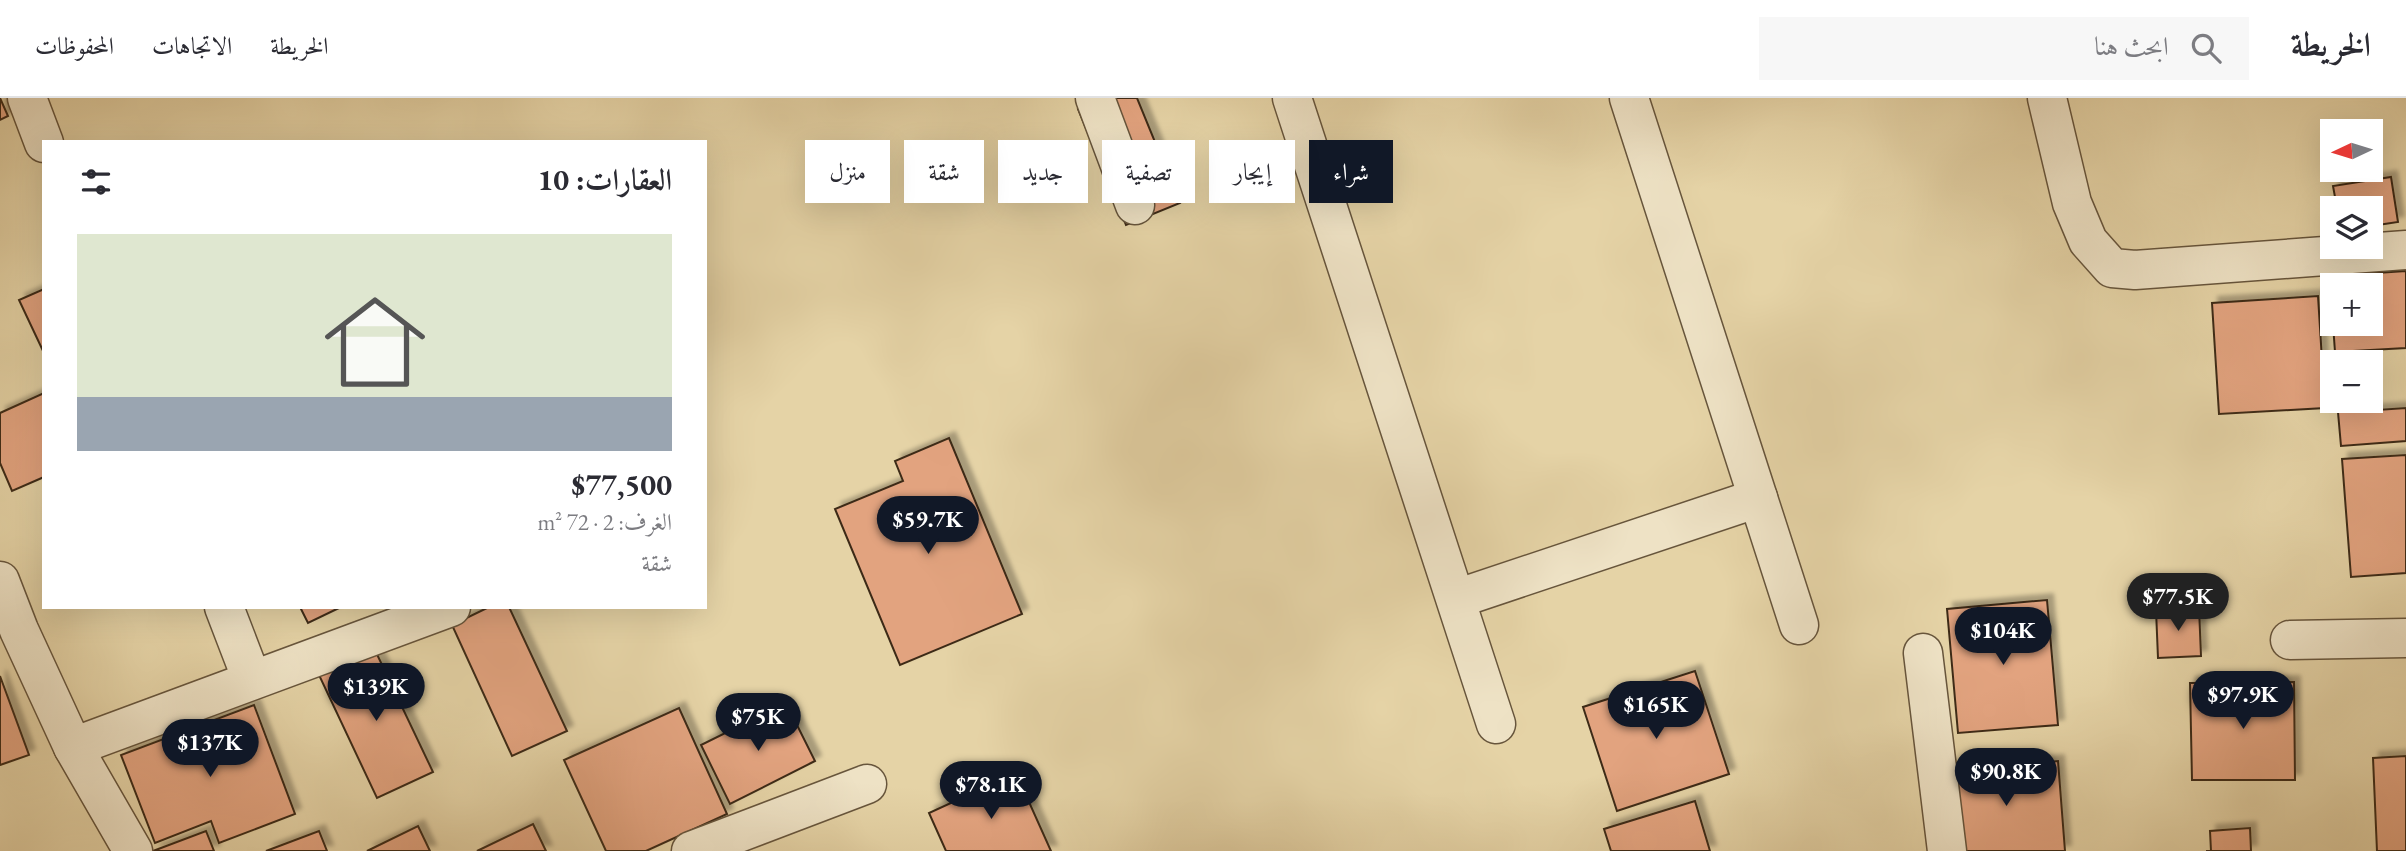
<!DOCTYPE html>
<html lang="ar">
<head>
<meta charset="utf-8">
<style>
  :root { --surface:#fff; --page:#f7f7f7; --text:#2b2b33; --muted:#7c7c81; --line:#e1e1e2; --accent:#111827 }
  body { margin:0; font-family:"EB Garamond",Amiri,serif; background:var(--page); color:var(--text); direction:rtl; height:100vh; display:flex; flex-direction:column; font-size:26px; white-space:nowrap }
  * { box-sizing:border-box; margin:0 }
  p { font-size:23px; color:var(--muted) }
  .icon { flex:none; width:38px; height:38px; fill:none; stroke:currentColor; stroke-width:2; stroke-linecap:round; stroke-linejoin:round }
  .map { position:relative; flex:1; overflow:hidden; direction:ltr }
  .panel { position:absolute; left:42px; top:42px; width:665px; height:469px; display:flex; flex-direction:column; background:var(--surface); border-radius:0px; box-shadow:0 7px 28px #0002; direction:rtl }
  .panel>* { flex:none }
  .guide { position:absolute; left:728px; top:42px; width:665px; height:63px; direction:rtl; display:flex; gap:14px }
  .needle { width:46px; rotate:266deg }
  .buttons { position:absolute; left:2320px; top:21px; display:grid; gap:14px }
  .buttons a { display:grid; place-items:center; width:63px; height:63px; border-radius:0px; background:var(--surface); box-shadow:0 7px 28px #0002; font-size:35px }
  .price { position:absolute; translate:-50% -60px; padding:0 16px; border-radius:24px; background:var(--accent); color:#fff; font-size:23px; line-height:46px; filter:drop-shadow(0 2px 4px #0008) }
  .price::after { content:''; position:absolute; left:50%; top:42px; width:21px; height:16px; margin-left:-10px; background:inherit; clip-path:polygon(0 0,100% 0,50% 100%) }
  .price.on { background:#222; color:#fff }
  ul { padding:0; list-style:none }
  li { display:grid; align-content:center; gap:14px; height:371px; padding:0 35px }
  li+li { border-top:2px solid var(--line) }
  li span { display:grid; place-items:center; height:217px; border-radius:0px; color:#555 }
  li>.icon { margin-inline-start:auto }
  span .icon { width:126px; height:126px; fill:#fffc; stroke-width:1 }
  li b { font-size:30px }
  h2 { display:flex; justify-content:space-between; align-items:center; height:84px; padding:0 35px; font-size:30px }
  .chip { padding:0 24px; border-radius:0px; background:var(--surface); box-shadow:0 7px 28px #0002; font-size:24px; line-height:63px }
  .chip.on { background:var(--accent); color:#fff }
  header { display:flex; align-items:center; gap:42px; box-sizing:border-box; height:98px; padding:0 35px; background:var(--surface); border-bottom:2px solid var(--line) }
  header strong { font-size:33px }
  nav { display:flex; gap:38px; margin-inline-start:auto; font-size:24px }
  .search { width:490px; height:63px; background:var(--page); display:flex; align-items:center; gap:18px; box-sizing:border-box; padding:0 24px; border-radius:0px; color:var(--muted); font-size:26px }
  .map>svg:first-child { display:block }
  .building { fill:#e2a37f; stroke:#3d2b19; stroke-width:2; filter:url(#shadow) }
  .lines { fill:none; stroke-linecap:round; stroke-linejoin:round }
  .street-casing { stroke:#67553c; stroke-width:41 }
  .street { stroke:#eee2c5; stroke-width:38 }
</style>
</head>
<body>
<header>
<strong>الخريطة</strong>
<div class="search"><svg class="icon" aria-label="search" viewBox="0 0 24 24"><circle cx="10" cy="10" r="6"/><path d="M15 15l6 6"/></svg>ابحث هنا</div>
<nav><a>الخريطة</a><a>الاتجاهات</a><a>المحفوظات</a></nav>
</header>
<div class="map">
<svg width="2406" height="753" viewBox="0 0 2406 753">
  <defs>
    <filter id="shadow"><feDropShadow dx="6" dy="-6" stdDeviation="2" flood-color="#0004"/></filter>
  </defs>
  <rect width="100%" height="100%" fill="#e5d3a6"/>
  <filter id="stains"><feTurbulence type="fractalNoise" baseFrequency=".00286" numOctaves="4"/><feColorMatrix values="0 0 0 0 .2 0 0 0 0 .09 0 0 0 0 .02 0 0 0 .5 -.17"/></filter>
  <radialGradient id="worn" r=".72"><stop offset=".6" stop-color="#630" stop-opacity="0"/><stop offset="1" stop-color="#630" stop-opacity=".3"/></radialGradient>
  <g class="building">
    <path d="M0,0L8,18L0,22Z"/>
    <path d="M1104,0H1137L1180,105L1126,127L1078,11Z"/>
    <path d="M2391,79L2398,124L2371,128V110H2337L2333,88Z"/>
    <path d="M2406,173V250L2335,254L2333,226H2371V187H2333V214L2331,178Z"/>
    <path d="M44,191V255L19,202Z"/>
    <path d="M2318,198L2325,310L2219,316L2212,205Z"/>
    <path d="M44,295V379L12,393L0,365V315Z"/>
    <path d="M2337,303H2362L2363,313L2406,310V343L2341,348Z"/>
    <path d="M949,340L1022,516L900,567L835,411L903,383L895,363Z"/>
    <path d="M2406,357V475L2351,479L2342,361Z"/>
    <path d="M2047,502L2058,627L1958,635L1947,511Z"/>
    <path d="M300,509H341L308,525Z"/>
    <path d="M489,509H509L567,633L512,658L452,527Z"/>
    <path d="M2199,510L2201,558L2158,560L2156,512Z"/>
    <path d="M374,550L433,674L377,700L319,577Z"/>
    <path d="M1695,573L1729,676L1617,713L1583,609Z"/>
    <path d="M0,578L29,657L0,667Z"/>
    <path d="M2294,584L2295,682H2192L2190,585Z"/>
    <path d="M786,605L815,663L730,706L701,647Z"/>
    <path d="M254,607L295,716L219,745L211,723L155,745L121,657Z"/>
    <path d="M679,610L727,716L646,753H606L564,662Z"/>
    <path d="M2406,658V753H2377L2373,660Z"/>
    <path d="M2058,663L2065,753H1951L1945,672Z"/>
    <path d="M1016,675L1051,753H946L929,715Z"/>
    <path d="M1695,703L1710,753H1611L1604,731Z"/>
    <path d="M533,726L546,753H477Z"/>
    <path d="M418,728L430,753H367Z"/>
    <path d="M2250,730L2251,753H2206H2211L2210,733Z"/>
    <path d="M206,733L214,753H153Z"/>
    <path d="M319,733L327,753H266Z"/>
  </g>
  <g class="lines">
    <g class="street-casing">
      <g id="street">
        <path d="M27,0L44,45"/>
        <path d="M1095,0L1135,107"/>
        <path d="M1292,0L1496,626"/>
        <path d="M1629,0L1799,527"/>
        <path d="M2047,0L2072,105L2088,143L2112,170L2135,172L2406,152"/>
        <path d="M0,483L19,532L73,649L133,753"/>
        <path d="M1456,501L1758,400"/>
        <path d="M224,509L252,582"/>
        <path d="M2290,542L2406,540"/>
        <path d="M1923,555L1947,753"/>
        <path d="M73,649L451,509"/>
        <path d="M691,753L867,686"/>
      </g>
    </g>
    <use href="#street" class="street"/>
  </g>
  <rect width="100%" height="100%" filter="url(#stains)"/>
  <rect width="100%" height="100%" fill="url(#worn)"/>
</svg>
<div class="buttons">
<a><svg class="needle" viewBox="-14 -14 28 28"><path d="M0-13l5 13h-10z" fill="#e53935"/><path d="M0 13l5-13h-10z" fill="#7c7c81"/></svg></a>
<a><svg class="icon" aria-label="layers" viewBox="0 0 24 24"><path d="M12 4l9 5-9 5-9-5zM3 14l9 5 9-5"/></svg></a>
<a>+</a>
<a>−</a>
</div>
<b class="price" style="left:928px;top:458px">$59.7K</b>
<b class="price on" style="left:2178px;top:535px">$77.5K</b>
<b class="price" style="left:2003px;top:569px">$104K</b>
<b class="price" style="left:376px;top:625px">$139K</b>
<b class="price" style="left:2243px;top:633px">$97.9K</b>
<b class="price" style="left:1656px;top:643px">$165K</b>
<b class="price" style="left:758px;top:655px">$75K</b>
<b class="price" style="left:210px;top:681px">$137K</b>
<b class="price" style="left:2006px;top:710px">$90.8K</b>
<b class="price" style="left:991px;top:723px">$78.1K</b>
<div class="guide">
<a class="chip on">شراء</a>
<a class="chip">إيجار</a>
<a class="chip">تصفية</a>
<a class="chip">جديد</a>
<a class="chip">شقة</a>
<a class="chip">منزل</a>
</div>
<section class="panel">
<h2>العقارات: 10<svg class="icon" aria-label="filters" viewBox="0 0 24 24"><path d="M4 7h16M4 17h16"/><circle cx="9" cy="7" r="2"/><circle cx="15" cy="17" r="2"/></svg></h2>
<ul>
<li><span style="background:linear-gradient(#dfe7d0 75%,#9aa5b1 0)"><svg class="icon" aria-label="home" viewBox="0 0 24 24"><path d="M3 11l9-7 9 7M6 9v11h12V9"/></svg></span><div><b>$77,500</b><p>الغرف: 2 · 72 m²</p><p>شقة</p></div></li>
</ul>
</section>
</div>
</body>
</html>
